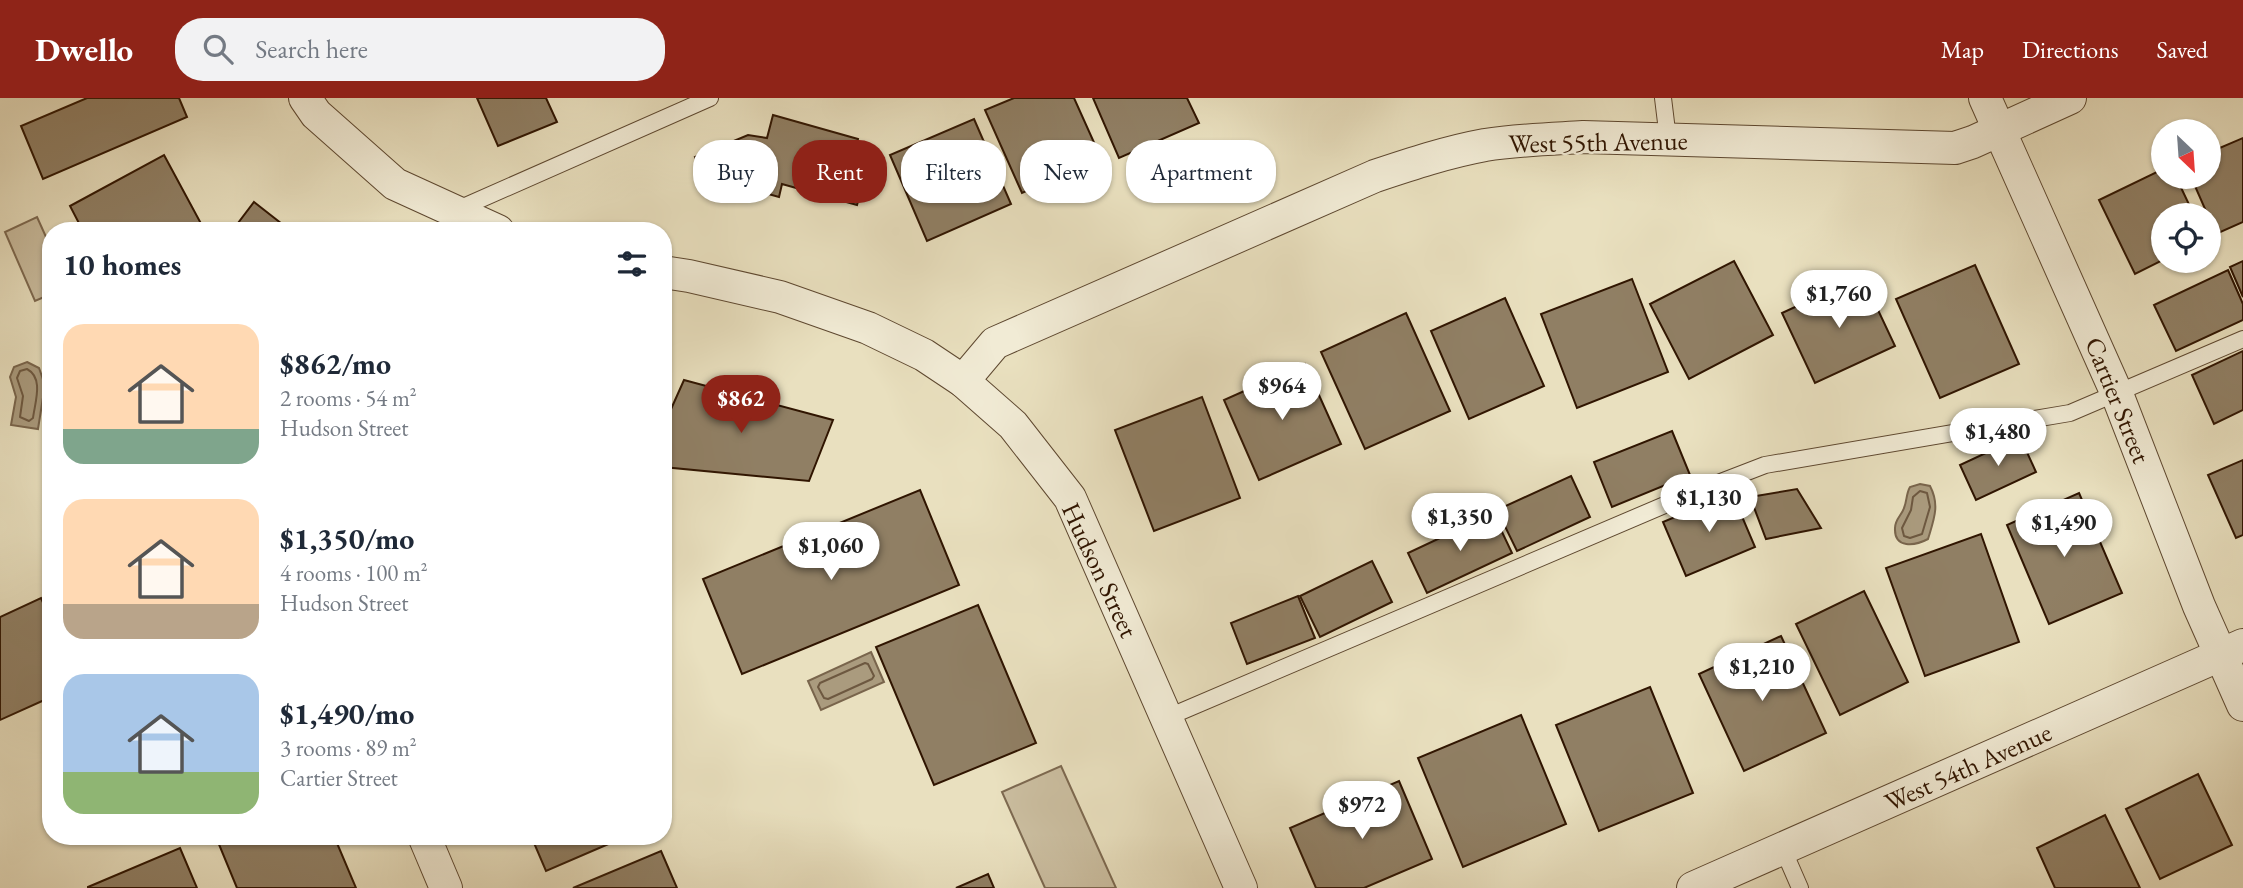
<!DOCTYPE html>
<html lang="en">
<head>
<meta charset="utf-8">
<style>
  :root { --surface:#fff; --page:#f2f2f3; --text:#1f2937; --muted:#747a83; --accent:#8f2418 }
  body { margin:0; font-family:"EB Garamond",serif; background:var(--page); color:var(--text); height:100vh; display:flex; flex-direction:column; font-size:26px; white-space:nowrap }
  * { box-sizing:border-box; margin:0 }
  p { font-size:23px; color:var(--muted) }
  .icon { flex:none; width:38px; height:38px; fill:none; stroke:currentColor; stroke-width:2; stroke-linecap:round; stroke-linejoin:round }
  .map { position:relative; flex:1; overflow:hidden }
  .sheet { position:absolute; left:42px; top:124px; width:630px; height:623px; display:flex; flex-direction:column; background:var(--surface); border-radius:28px; box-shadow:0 2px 5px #0004 }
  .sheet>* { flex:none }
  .top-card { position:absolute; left:693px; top:42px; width:665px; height:63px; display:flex; gap:14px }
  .needle { width:46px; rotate:155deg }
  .buttons { position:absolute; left:2151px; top:21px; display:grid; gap:14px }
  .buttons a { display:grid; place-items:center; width:70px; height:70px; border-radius:50%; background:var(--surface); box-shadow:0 2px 5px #0004; font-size:35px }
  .price { position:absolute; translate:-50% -60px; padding:0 16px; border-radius:24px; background:#fff; color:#222; font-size:23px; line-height:46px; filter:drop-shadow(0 2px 4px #0008) }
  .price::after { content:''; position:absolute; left:50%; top:42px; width:21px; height:16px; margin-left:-10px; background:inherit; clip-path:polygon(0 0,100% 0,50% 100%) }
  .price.current { background:var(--accent); color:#fff }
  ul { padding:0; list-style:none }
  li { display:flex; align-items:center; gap:21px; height:175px; padding:0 21px }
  li span { display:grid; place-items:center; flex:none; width:196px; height:140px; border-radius:21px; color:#555 }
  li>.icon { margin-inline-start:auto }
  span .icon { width:84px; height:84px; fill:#fffc; stroke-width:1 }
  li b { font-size:30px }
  h2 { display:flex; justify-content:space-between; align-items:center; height:84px; padding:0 21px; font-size:30px }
  .pill { padding:0 24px; border-radius:28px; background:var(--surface); box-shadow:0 2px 5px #0004; font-size:24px; line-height:63px }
  .pill.current { background:var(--accent); color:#fff }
  header { display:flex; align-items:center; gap:42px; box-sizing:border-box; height:98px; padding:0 35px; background:var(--accent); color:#fff }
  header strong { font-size:33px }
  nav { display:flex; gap:38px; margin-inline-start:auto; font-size:24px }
  .search { width:490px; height:63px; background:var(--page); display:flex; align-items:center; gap:18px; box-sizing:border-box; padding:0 24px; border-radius:28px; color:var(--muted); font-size:26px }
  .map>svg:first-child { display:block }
  .green { fill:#cabd9f; stroke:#7d6950; stroke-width:2 }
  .water { fill:#aa9b7e; stroke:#79654c; stroke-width:2 }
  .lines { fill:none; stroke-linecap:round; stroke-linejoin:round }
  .shore { stroke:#6d5840; stroke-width:2 }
  .building { fill:#907f64; stroke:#301501; stroke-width:2 }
  .lane-casing { stroke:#5e4830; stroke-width:18 }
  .street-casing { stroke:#5e4830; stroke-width:34 }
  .lane { stroke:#f1ebd5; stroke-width:16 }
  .street { stroke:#f1ebd5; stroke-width:32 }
  .labels { text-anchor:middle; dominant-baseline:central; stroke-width:5; stroke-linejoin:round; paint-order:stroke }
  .street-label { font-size:26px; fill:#301501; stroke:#f1ebd5 }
</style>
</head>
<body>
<header>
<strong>Dwello</strong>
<div class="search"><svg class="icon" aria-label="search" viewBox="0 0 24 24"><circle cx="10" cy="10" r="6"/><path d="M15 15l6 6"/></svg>Search here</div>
<nav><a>Map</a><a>Directions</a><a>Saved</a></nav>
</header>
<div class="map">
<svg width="2243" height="790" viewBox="0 0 2243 790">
  <rect width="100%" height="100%" fill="#e9e0bf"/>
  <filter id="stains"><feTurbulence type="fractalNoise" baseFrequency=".00286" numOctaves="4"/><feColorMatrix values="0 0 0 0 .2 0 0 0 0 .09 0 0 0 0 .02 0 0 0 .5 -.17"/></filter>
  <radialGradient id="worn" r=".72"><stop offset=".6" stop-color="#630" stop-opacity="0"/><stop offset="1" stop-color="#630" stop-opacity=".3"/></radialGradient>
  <g class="green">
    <path d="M37,119L51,150V196L35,203L5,134Z"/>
    <path d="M1061,668L1116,790H1045L1002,694Z"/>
  </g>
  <g class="water">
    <path d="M27,264L39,270L45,287L38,331L11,327L16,299L10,279L14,269Z"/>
    <path d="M1920,386L1930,388C1940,407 1934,421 1928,441C1915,448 1894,451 1895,430C1895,421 1902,417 1904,410C1907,403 1906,396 1910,389Z"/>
    <path d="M871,554L884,584L821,612L808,583Z"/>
  </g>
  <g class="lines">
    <g class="shore">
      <path d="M27,271C44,280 35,304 33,320L29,323L20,319L23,298L17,280L20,273Z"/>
      <path d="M1920,393L1927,395L1930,409L1922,436L1910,440L1904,438L1902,430L1911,412L1913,399Z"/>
      <path d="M865,565L868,566L874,578L872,581L828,601L824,600L818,589L820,585Z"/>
    </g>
  </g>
  <g class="building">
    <path d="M87,0H179L187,19L43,81L21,28Z"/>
    <path d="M477,0H546L557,24L498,48Z"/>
    <path d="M1014,0H1074L1101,60L1022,95L985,12Z"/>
    <path d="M1093,0H1187L1199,25L1119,60Z"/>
    <path d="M773,17L858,41L857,46L873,51L857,107L782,86L779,99L750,91L753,84L748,82L713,99L695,59L748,37L767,40Z"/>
    <path d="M974,21L1011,106L927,143L890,57Z"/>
    <path d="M2243,40V124L2216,136L2191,79H2208V55Z"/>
    <path d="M164,57L205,133H83L70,108Z"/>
    <path d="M2163,71V79H2176L2194,117H2163V162L2135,176L2099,102Z"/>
    <path d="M254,104L291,133H232Z"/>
    <path d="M1734,163L1773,237L1689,281L1650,206Z"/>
    <path d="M2243,163V199L2230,169Z"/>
    <path d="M1975,167L2019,266L1940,300L1896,201Z"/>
    <path d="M2228,172L2243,206V222L2176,253L2154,207Z"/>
    <path d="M1862,178L1895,248L1815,285L1782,215Z"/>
    <path d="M1632,181L1668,274L1577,310L1541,216Z"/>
    <path d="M1505,200L1544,288L1469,321L1431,233Z"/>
    <path d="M1406,215L1450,313L1365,351L1321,254Z"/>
    <path d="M2243,253V312L2214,326L2192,277Z"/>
    <path d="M1305,266L1341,346L1259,382L1224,302Z"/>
    <path d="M684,282L833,322L809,383L663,369V329Z"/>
    <path d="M1202,299L1240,400L1154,433L1115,332Z"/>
    <path d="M1672,333L1690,377L1612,409L1594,364Z"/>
    <path d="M2020,339L2036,374L1976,402L1960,367Z"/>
    <path d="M2243,362V437L2236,440L2208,377Z"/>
    <path d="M1571,378L1590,419L1517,453L1497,412Z"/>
    <path d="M1797,391L1821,430L1766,441L1750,399Z"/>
    <path d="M920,392L959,487L742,576L703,481Z"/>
    <path d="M1732,395L1755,449L1686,478L1663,424Z"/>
    <path d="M2079,395L2122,495L2049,526L2007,427Z"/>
    <path d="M1493,415L1512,455L1427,495L1408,455Z"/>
    <path d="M1981,436L2019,544L1925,578L1886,470Z"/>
    <path d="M1372,463L1392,504L1320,539L1300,498Z"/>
    <path d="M1864,493L1908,584L1840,617L1796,526Z"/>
    <path d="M1298,498L1315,540L1247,566L1231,525Z"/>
    <path d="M41,500L51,523V599L0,622V519Z"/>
    <path d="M978,507L1036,645L934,687L876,549Z"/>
    <path d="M1781,538L1826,635L1744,673L1699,576Z"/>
    <path d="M1650,589L1693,695L1599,733L1556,627Z"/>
    <path d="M1521,617L1566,726L1463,769L1418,660Z"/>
    <path d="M2198,676L2232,747L2160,781L2126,711Z"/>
    <path d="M1399,683L1432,761L1364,790H1316L1290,730Z"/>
    <path d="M2105,717L2140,790H2055L2037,750Z"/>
    <path d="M231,738H334L356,790H237L218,744Z"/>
    <path d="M531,738H627L546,773Z"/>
    <path d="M180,750L197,790H88V789Z"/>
    <path d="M661,753L677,790H573Z"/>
    <path d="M988,776L994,790H956Z"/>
  </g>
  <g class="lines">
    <g class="lane-casing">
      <g id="lane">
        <path d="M1663,0L1668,41"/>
        <path d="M454,113L710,0"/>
        <path d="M1166,620L1695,394L1765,367L2070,315L2243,241"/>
        <path d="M1783,751L1800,790"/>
      </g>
    </g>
    <g class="street-casing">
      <g id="street">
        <path d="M305,0L316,16L395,86L498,133"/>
        <path d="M1985,0L2117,296L2199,508L2243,607"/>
        <path d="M663,174L689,178L780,199L868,230L924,257L963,283L1013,327L1070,400L1241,790"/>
        <path d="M963,283L995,245L1375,78C1411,66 1447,54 1485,47C1517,42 1550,41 1583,39L1955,50L1973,44L2070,0"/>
        <path d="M424,738L446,790"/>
        <path d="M1693,790L2243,547"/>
      </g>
    </g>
    <use href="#lane" class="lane"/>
    <use href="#street" class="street"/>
  </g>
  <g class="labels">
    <g class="street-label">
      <text transform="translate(1598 44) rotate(-1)">West 55th Avenue</text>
      <text transform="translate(2118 302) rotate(68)">Cartier Street</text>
      <text transform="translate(1100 472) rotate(65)">Hudson Street</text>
      <text transform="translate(1968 669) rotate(-24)">West 54th Avenue</text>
    </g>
  </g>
  <rect width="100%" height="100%" filter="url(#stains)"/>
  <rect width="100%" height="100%" fill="url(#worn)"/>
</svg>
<div class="buttons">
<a><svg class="needle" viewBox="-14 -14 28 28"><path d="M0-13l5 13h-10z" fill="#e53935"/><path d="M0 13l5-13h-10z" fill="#747a83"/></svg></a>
<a><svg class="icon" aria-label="locate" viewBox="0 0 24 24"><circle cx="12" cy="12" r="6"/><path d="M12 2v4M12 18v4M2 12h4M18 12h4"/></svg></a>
</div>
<b class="price" style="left:1839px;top:232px">$1,760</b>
<b class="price" style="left:1282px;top:324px">$964</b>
<b class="price current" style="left:741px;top:337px">$862</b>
<b class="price" style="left:1998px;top:370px">$1,480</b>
<b class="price" style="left:1709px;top:436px">$1,130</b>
<b class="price" style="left:1460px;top:455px">$1,350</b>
<b class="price" style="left:2064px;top:461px">$1,490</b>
<b class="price" style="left:831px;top:484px">$1,060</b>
<b class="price" style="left:1762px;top:605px">$1,210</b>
<b class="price" style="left:1362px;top:743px">$972</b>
<div class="top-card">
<a class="pill">Buy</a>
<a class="pill current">Rent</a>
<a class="pill">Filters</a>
<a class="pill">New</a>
<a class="pill">Apartment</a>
</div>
<section class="sheet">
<h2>10 homes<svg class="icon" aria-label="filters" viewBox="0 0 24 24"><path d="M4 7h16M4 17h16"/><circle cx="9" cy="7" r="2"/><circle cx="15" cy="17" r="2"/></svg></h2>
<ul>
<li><span style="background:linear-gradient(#ffd9b3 75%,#7fa58c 0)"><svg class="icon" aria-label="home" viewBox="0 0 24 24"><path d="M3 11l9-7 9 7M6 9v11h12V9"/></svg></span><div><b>$862/mo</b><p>2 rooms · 54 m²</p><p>Hudson Street</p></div></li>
<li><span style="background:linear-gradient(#ffd9b3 75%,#b9a48a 0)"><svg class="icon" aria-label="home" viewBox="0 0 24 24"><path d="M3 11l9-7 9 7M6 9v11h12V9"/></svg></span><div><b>$1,350/mo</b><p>4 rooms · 100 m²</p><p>Hudson Street</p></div></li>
<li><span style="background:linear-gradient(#a9c7e8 70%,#8fb573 0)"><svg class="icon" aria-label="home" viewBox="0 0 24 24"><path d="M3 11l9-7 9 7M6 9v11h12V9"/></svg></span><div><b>$1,490/mo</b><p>3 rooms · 89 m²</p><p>Cartier Street</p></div></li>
</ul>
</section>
</div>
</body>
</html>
